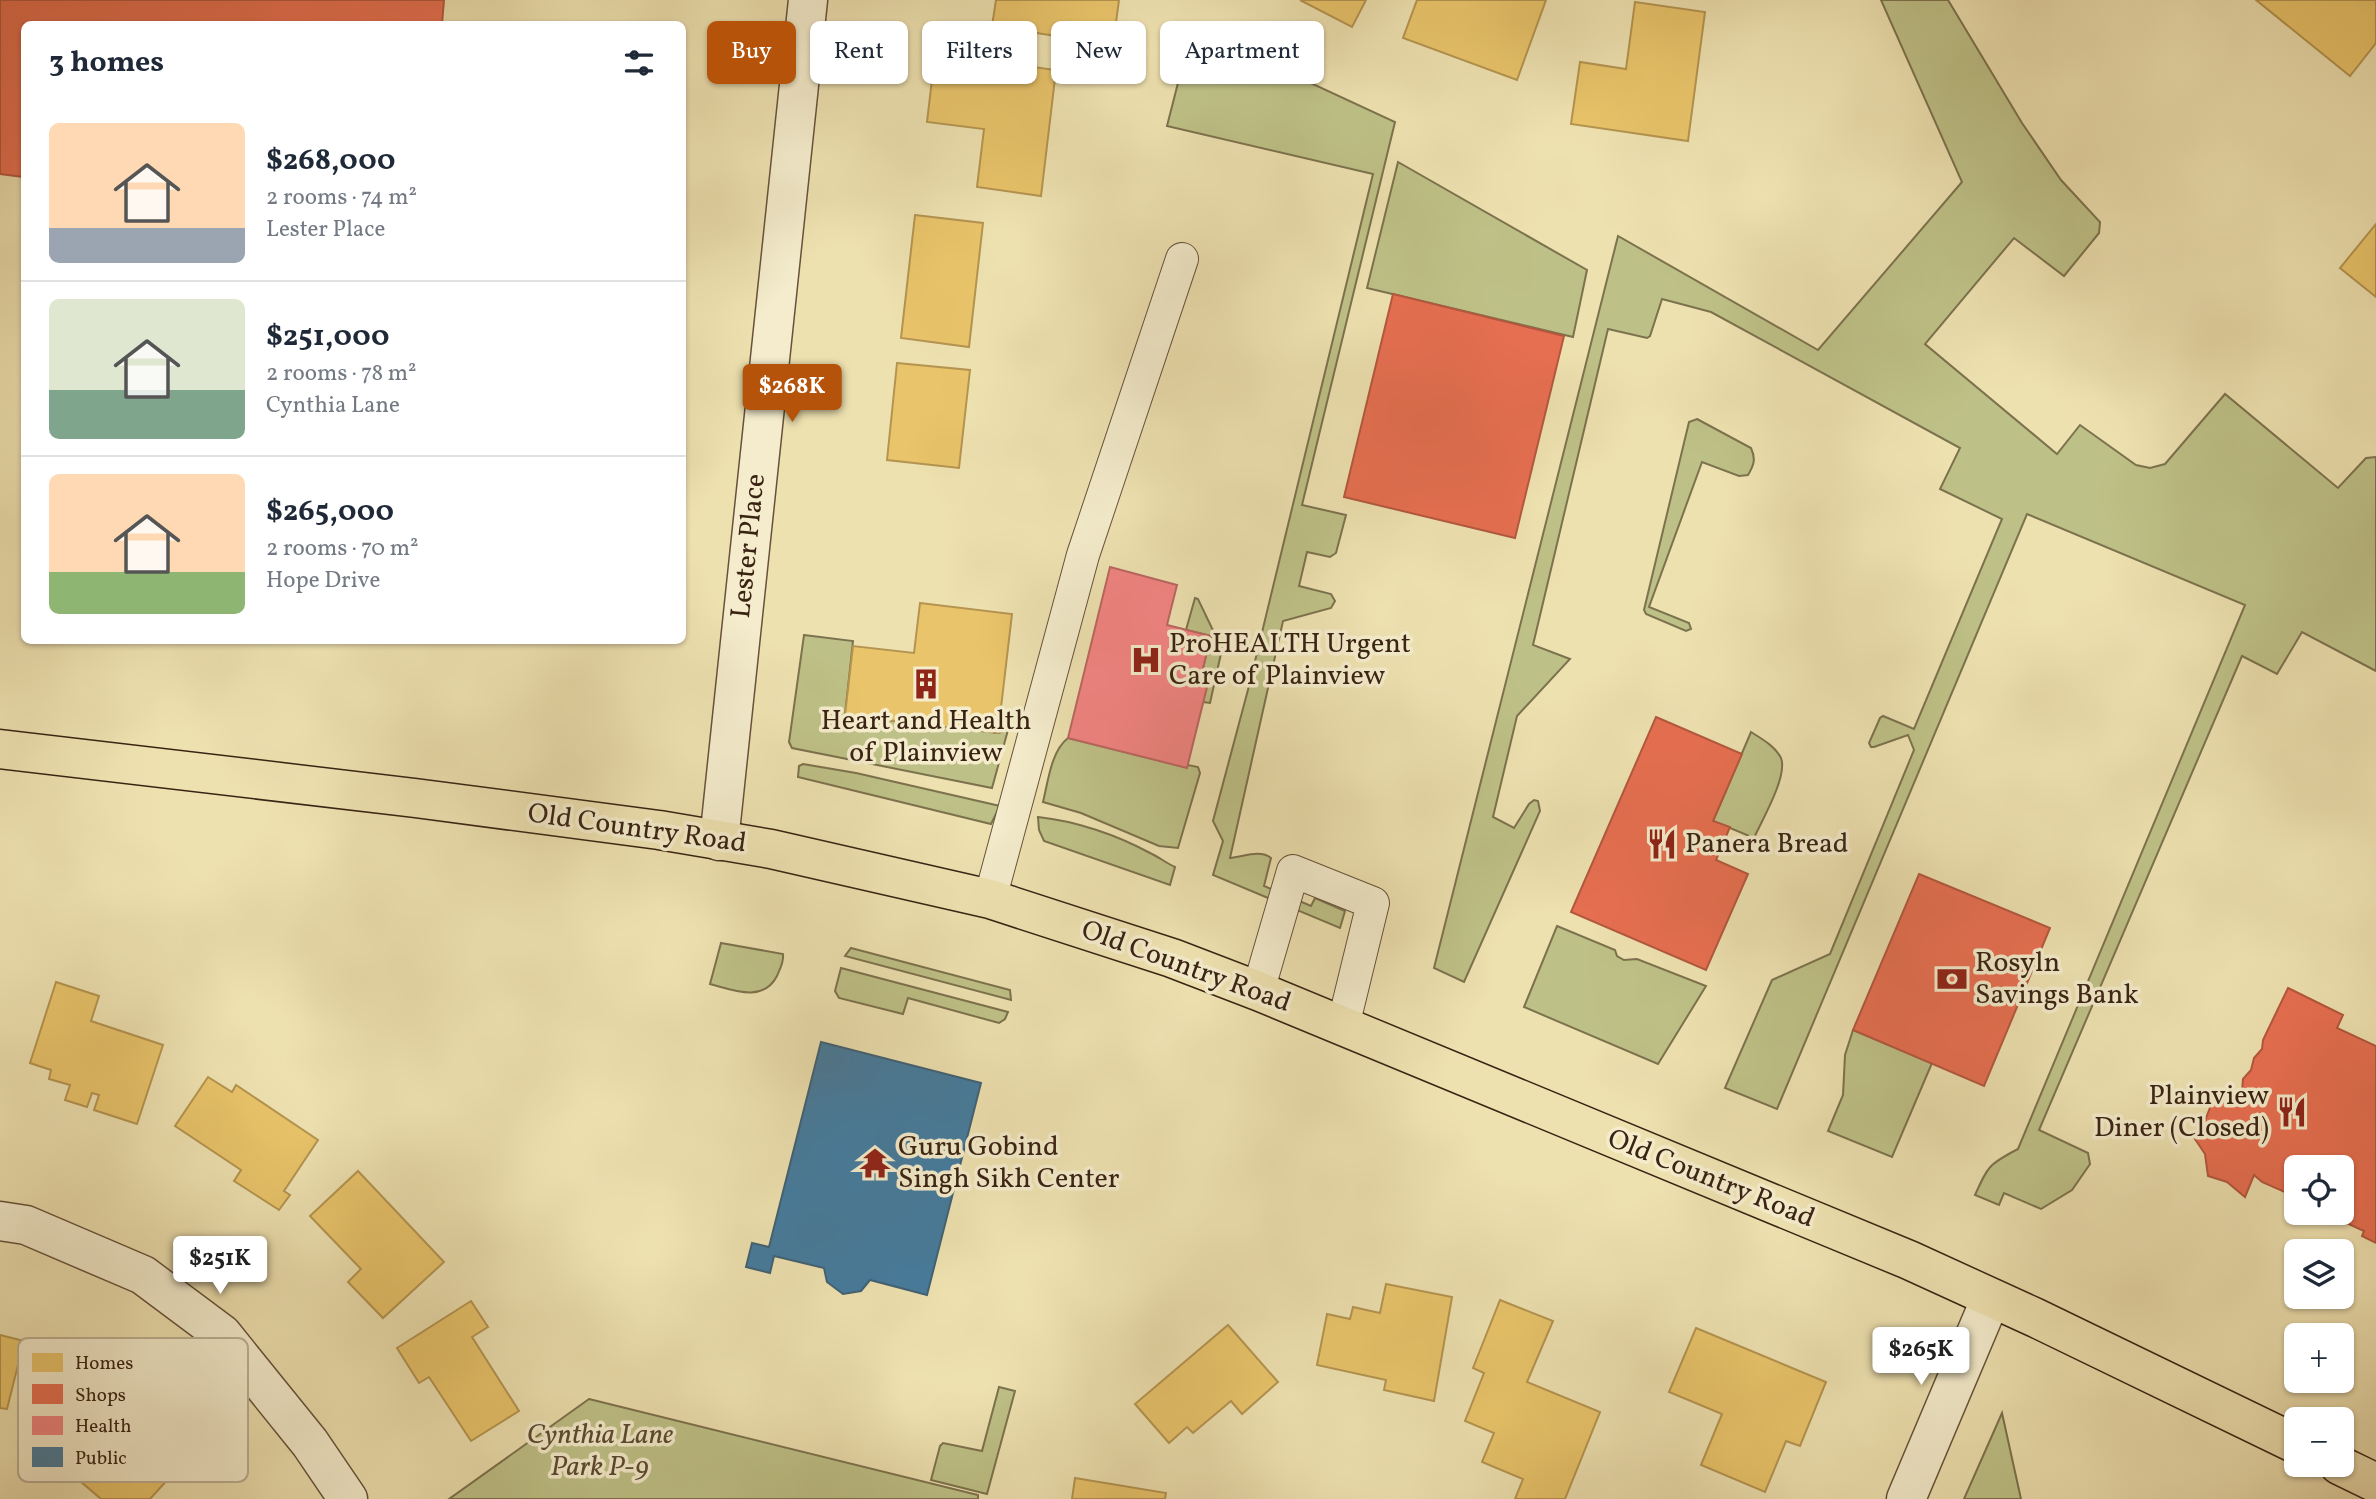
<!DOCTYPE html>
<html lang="en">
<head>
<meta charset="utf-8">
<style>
  :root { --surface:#fff; --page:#f6f6f7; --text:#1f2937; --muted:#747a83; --line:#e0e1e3; --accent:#b45309 }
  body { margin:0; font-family:Vollkorn,serif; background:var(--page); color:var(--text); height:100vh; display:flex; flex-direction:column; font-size:26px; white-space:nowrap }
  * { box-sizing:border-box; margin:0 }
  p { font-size:23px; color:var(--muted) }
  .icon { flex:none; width:38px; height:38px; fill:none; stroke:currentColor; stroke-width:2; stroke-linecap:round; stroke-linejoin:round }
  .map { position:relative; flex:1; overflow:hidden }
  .drawer { position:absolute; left:21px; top:21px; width:665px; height:623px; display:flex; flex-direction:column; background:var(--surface); border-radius:10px; box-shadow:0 2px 5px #0004 }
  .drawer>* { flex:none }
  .banner { position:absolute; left:707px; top:21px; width:665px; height:63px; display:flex; gap:14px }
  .buttons { position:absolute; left:2284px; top:1155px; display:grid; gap:14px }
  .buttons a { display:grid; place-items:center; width:70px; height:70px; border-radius:10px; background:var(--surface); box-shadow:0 2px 5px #0004; font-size:35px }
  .price { position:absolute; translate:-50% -60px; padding:0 16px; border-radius:7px; background:#fff; color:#222; font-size:23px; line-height:46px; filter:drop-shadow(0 2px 4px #0008) }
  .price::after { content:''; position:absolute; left:50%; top:42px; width:21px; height:16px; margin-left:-10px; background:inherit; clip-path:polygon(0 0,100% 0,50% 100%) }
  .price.current { background:var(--accent); color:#fff }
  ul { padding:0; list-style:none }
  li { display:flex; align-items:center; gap:21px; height:175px; padding:0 28px }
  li+li { border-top:2px solid var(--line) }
  li span { display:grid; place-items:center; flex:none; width:196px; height:140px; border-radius:10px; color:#555 }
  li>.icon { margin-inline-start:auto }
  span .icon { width:84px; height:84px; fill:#fffc; stroke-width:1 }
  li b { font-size:30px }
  h2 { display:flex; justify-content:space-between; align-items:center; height:84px; padding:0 28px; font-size:30px }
  .pill { padding:0 24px; border-radius:10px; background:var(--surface); box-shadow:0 2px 5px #0004; font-size:24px; line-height:63px }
  .pill.current { background:var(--accent); color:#fff }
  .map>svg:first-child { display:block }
  .green { fill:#bec187; stroke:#7c724d; stroke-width:2 }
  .homes { fill:#e9c46a; stroke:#b49450; stroke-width:2 }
  .shops { fill:#e76f51; stroke:#b3583e; stroke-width:2 }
  .health { fill:#f28482; stroke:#ba6761; stroke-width:2 }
  .public { fill:#457b9d; stroke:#416174; stroke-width:2 }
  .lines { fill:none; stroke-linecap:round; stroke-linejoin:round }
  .lane-casing { stroke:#66523a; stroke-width:34 }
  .street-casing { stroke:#66523a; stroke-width:41 }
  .primary-casing { stroke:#392313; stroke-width:41 }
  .lane { stroke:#f4eccc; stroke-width:32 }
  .street { stroke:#f4eccc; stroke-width:38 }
  .primary { stroke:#eee1b0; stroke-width:38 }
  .labels { text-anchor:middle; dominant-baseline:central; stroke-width:7; stroke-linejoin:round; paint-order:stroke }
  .street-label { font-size:28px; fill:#392313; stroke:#f4eccc }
  .poi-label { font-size:28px; fill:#392313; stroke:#f4eccc; text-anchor:start }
  .park-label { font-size:28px; font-style:italic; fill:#5a4a30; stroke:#f4eccc }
  .key { fill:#f4eccc; stroke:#bcb094; stroke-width:2 }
  .key-label { font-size:19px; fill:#392313 }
</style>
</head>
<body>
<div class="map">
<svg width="2376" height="1499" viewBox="0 0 2376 1499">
  <rect width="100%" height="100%" fill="#eee1b0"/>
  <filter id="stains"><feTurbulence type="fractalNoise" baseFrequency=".00286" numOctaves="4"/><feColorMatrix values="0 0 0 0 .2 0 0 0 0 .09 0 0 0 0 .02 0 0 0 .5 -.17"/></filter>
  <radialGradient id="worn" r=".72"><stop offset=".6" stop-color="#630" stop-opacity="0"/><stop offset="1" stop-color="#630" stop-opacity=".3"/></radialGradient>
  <g class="green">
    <path d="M1881,0H1948L2022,123L2061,180L2100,222L2099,233L2064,276L2014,238L1925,344L2057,454L2080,425L2136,465L2150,468L2165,464L2225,394L2338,488L2366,458L2376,457V671L2302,632L2277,674L2242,656L2039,1130L2088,1153L2090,1164L2072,1190L2041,1209L2004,1193L1999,1205L1975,1195C1988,1166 1989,1164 2018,1149L2245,605L2027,514L1777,1109L1725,1088L1772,980L1830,954L1914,750L1908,735L1874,747H1871L1869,743L1880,718L1883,716L1914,729L2002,519L1940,489L1960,448L1711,312L1662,299L1650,336L1647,338L1608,329L1533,645L1570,659L1517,716L1493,817L1514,828L1529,804L1534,800L1538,801L1540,811L1464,982L1434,968L1618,236L1818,350L1962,182Z"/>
    <path d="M1192,28L1395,122L1302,505L1346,515L1336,553L1330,557L1307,552L1299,586L1331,594L1335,601L1331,608L1283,621L1230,858C1243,857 1260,849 1271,858L1264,886L1311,906L1315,898L1345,911L1340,928L1213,875L1223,841L1213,821L1249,686L1373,174L1167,126Z"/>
    <path d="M1398,162L1587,270L1573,337L1367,288Z"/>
    <path d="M1697,419L1751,448C1756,459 1754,465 1748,475L1739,476L1702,462L1649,607L1689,623L1691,629L1686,631L1646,614L1644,610L1689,422Z"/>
    <path d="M1195,598L1198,599L1222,649L1210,703L1203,702L1199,684L1211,636L1186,630Z"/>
    <path d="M804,635L853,641L845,715L998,733L1008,730L992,788L792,748L789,742Z"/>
    <path d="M1751,732C1762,739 1775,746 1781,758C1788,776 1762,820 1754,838L1713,821Z"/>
    <path d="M1068,738L1186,767L1188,765L1198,767L1200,773L1178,848L1159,846L1081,813L1043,802C1048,782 1051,751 1068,738Z"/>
    <path d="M803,764L856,773L1000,806L991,824L798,777L799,766Z"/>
    <path d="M1038,817C1076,821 1117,835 1150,853C1159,857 1166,863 1175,867L1170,885L1044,841L1039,830Z"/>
    <path d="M1557,926L1615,950L1617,956L1624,960L1637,959L1706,986L1658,1064L1524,1007Z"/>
    <path d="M721,943L783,954C784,963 780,968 777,976C763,1003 733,990 710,984Z"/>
    <path d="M851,948L1010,990L1011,1000L845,956Z"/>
    <path d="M841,968L1008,1012L1005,1019L999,1023L908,998L903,1014L839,998L835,991Z"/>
    <path d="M1853,1030L1932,1063L1892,1157L1828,1131L1843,1095L1845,1055Z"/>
    <path d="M999,1387L1015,1391L987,1494L931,1480L940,1446L943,1443L982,1451Z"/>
    <path d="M589,1399L978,1495V1499H449Z"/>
    <path d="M2002,1413L2021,1499H1964Z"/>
  </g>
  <g class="homes">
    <path d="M996,0H1119L1113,45L992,26Z"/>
    <path d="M1300,0H1366L1352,27Z"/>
    <path d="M1417,0H1546L1517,80L1403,38Z"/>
    <path d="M2256,0H2376V43L2350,76Z"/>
    <path d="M1635,2L1705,12L1688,141L1571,124L1580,62L1626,69Z"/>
    <path d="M935,54L1056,70L1041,196L977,187L984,129L927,122Z"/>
    <path d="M915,215L983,223L969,347L901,338Z"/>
    <path d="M2376,224V297L2340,268Z"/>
    <path d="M897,363L970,370L959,468L887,460Z"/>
    <path d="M920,603L1012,614L998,733L845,715L853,646L914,653Z"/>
    <path d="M56,982L99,996L91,1021L163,1045L137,1124L94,1110L99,1095L92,1093L87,1107L65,1100L70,1085L49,1079L51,1070L30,1063Z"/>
    <path d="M208,1077L232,1092L236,1085L318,1140L284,1191L290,1195L279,1210L234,1181L241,1170L175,1126Z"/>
    <path d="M358,1171L444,1262L383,1318L348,1282L361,1269L310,1216Z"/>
    <path d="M1386,1284L1452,1297L1434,1401L1384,1390L1386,1380L1317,1365L1327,1314L1350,1319L1353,1307L1380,1313Z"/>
    <path d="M1500,1300L1553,1321L1527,1382L1600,1412L1565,1499H1515L1523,1479L1482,1462L1494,1433L1465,1421L1484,1373L1473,1368Z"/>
    <path d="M471,1301L488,1327L472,1337L519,1411L471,1441L429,1377L419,1383L397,1348Z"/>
    <path d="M1228,1325L1278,1382L1242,1414L1231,1401L1193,1433L1187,1427L1169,1443L1135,1404Z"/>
    <path d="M1696,1328L1826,1382L1800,1446L1786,1441L1765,1492L1701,1465L1722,1414L1669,1392Z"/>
    <path d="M0,1335L24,1341L7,1409L0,1408Z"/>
    <path d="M83,1393L139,1442L145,1435L180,1466L150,1499H101L59,1463L67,1453L47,1435Z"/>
    <path d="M1075,1478L1166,1493L1165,1499H1072Z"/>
  </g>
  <g class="shops">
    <path d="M0,0H444L442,24H24V177L0,174Z"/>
    <path d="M1393,294L1564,336L1515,538L1344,497Z"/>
    <path d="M1656,717L1742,754L1713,821L1730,827L1716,860L1748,874L1706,970L1571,912Z"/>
    <path d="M1919,874L2050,928L1984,1086L1853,1030Z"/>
    <path d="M2288,988L2343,1015L2337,1028L2376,1046V1243L2362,1236L2364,1231L2325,1213H2342V1167H2296V1197L2262,1182L2254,1175L2245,1197L2227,1182L2208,1176L2205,1154L2193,1136L2206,1118L2213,1100L2231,1106L2233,1099L2242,1091L2243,1079L2251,1070L2254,1058L2262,1049L2263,1040Z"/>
  </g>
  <path class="health" d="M1110,567L1177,585L1167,625L1211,636L1199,684L1207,687L1187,768L1068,738Z"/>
  <path class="public" d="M821,1042L981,1083L927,1295L870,1280L861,1291L843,1294L827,1282L824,1268L774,1256L770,1273L746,1267L752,1243L769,1247Z"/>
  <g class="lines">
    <g class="lane-casing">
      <g id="lane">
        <path d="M990,899L1083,555L1182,259"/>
        <path d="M1258,991L1293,871L1373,903L1343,1026"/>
      </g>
    </g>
    <g class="street-casing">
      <g id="street">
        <path d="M719,841L808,0"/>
        <path d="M0,1221L26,1225L143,1275L222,1334L310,1443L348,1499"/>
        <path d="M1906,1499L1991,1298"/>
      </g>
    </g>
    <g class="primary-casing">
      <g id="primary">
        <path d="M0,749L415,798L659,830L771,849L990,899L1172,958L1258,991L1909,1260L2036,1318L2296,1444"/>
        <path d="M2339,1465L2376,1483"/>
      </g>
    </g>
    <use href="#lane" class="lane"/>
    <use href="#street" class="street"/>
    <use href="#primary" class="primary"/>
  </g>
  <defs>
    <g id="hospital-bare" transform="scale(2.415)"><path d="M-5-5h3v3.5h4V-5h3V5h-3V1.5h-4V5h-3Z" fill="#8f2418" stroke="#f4eccc" stroke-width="2.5" paint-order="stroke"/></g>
    <g id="building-bare" transform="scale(2.415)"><path d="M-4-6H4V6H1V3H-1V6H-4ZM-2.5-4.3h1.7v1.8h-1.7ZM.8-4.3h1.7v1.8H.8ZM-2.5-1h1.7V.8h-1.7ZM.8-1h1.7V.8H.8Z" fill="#8f2418" stroke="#f4eccc" stroke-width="2.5" paint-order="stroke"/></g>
    <g id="restaurant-bare" transform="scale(2.415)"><path d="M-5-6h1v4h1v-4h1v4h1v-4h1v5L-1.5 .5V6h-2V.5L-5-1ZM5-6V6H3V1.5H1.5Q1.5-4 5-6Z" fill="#8f2418" stroke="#f4eccc" stroke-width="2.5" paint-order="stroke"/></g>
    <g id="bank-bare" transform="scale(2.415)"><path d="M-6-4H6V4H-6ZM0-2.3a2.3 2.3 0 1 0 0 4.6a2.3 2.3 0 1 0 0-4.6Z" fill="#8f2418" stroke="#f4eccc" stroke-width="2.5" paint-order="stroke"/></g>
    <g id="temple-bare" transform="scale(2.415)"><path d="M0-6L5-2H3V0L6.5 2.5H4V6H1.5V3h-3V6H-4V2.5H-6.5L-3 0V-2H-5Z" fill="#8f2418" stroke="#f4eccc" stroke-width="2.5" paint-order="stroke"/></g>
  </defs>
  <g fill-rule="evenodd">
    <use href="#hospital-bare" x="1146" y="660"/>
    <use href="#building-bare" x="926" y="684"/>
    <use href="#restaurant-bare" x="1662" y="844"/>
    <use href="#bank-bare" x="1952" y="979"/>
    <use href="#restaurant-bare" x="2292" y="1112"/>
    <use href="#temple-bare" x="875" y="1163"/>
  </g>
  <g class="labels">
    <g class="street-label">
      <text transform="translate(749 546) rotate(-84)">Lester Place</text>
      <text transform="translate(637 829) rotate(8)">Old Country Road</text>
      <text transform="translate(1186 967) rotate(20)">Old Country Road</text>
      <text transform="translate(1711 1179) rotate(22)">Old Country Road</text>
    </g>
    <g class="poi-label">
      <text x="1169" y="644">ProHEALTH Urgent<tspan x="1169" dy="32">Care of Plainview</tspan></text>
      <text x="926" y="721" text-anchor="middle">Heart and Health<tspan x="926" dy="32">of Plainview</tspan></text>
      <text x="1685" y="844">Panera Bread</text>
      <text x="1975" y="963">Rosyln<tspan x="1975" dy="32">Savings Bank</tspan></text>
      <text x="2269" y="1096" text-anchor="end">Plainview<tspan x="2269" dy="32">Diner (Closed)</tspan></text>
      <text x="898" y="1147">Guru Gobind<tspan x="898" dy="32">Singh Sikh Center</tspan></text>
    </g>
    <g class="park-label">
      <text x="600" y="1435">Cynthia Lane<tspan x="600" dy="32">Park P-9</tspan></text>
    </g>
  </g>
  <rect x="18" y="1338" width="230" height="144" rx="10" class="key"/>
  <rect x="32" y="1353" width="31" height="19" fill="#e9c46a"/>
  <rect x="32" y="1384" width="31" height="20" fill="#e76f51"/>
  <rect x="32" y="1416" width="31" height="19" fill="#f28482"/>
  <rect x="32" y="1447" width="31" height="20" fill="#457b9d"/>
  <g class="key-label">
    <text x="75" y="1369">Homes</text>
    <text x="75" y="1401">Shops</text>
    <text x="75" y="1432">Health</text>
    <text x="75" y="1464">Public</text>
  </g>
  <rect width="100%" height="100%" filter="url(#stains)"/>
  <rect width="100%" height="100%" fill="url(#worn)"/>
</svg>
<div class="buttons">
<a><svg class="icon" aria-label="locate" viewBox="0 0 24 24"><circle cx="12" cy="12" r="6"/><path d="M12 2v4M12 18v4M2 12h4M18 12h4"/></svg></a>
<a><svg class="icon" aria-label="layers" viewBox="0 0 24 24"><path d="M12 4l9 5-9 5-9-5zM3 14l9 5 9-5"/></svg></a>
<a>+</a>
<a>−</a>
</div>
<b class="price current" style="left:792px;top:424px">$268K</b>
<b class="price" style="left:220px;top:1296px">$251K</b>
<b class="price" style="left:1921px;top:1387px">$265K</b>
<div class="banner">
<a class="pill current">Buy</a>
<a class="pill">Rent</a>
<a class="pill">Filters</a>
<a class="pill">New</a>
<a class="pill">Apartment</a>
</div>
<section class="drawer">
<h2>3 homes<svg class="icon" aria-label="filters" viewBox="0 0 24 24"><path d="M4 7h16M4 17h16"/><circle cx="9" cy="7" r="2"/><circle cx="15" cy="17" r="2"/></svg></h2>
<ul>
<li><span style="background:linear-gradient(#ffd9b3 75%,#9aa5b1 0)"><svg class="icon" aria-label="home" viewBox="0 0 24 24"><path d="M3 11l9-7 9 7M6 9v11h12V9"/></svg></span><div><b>$268,000</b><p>2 rooms · 74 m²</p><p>Lester Place</p></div></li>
<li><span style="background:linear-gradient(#dfe7d0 65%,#7fa58c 0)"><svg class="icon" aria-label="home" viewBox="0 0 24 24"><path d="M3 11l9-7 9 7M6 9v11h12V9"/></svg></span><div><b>$251,000</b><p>2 rooms · 78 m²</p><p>Cynthia Lane</p></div></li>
<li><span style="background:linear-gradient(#ffd9b3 70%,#8fb573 0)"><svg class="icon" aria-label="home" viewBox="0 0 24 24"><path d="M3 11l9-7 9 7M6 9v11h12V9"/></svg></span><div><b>$265,000</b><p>2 rooms · 70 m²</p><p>Hope Drive</p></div></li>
</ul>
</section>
</div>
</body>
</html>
